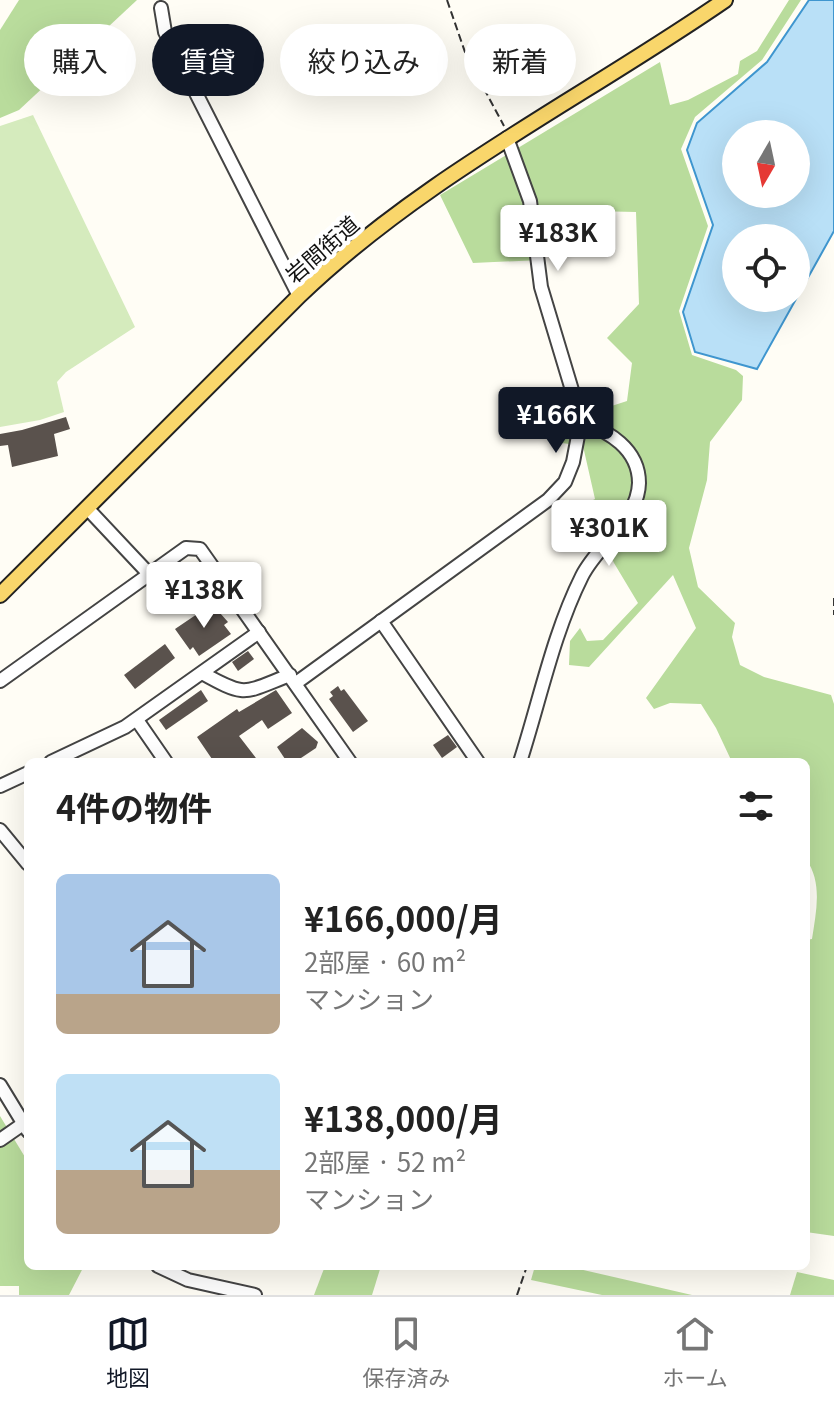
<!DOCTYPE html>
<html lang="ja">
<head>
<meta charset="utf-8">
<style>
  :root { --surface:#fff; --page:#f6f6f6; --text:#222; --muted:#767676; --line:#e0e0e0; --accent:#111827 }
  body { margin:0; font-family:Georgia,"Noto Sans JP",serif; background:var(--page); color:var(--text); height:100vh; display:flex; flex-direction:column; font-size:30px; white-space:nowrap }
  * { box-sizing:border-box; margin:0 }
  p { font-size:26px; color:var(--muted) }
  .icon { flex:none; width:44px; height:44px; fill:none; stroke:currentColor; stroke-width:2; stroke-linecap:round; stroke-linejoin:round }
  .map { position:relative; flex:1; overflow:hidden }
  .sheet { position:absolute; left:24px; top:758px; width:786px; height:512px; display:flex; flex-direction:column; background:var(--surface); border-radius:12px; box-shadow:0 8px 32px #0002 }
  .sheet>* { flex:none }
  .guide { position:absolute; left:24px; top:24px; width:786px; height:72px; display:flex; gap:16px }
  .needle { width:52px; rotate:189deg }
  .fabs { position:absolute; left:722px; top:120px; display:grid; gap:16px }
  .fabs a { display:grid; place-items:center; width:88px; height:88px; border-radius:50%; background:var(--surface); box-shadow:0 8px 32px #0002; font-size:40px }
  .price { position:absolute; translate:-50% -68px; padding:0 18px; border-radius:8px; background:#fff; color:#222; font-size:26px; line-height:52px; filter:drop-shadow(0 2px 4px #0008) }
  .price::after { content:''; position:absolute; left:50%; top:48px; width:24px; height:18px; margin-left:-12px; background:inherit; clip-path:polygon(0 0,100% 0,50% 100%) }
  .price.on { background:var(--accent); color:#fff }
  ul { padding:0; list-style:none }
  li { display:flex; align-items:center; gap:24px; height:200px; padding:0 32px }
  li span { display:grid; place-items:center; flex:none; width:224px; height:160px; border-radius:12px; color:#555 }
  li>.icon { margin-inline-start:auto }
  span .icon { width:96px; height:96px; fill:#fffc; stroke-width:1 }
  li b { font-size:34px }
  h2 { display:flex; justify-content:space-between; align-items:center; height:96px; padding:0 32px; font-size:34px }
  .chip { padding:0 28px; border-radius:36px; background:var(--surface); box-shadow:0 8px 32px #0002; font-size:28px; line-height:72px }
  .chip.on { background:var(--accent); color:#fff }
  .dock { display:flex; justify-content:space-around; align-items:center; height:112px; border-top:2px solid var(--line); background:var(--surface); font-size:22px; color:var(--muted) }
  .dock a { display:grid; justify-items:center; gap:4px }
  .dock .on { color:var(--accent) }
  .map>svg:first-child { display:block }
  .green { fill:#d5ebbd }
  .forest { fill:#b9dc9c }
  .water { fill:#b9e0f7; stroke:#3f96cf; stroke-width:2; fill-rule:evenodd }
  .building { fill:#5a524d }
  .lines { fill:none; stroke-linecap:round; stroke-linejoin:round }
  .minor-casing { stroke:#444; stroke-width:16 }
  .major-casing { stroke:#222; stroke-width:18 }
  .path { stroke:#333; stroke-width:2; stroke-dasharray:8 4; stroke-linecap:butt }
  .minor { stroke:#fff; stroke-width:12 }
  .major { stroke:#f9d66b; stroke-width:14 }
  .labels { text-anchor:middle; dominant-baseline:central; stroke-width:8; stroke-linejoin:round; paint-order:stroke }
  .street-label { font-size:22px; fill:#111; stroke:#fff }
</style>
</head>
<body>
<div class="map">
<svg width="834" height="1295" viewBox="0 0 834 1295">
  <rect width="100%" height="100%" fill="#fffdf5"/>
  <path class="green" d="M33,115L135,327L66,372L57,382L64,412L40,420L0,427V126Z"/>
  <g class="forest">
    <path d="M19,0H137L19,110L0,118V30Z"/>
    <path d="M789,0H801L762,60L695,117L681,149L708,226L679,311L692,355L736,370L743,376L742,400L710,442L707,480L689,548L698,587L735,623L732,637L740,665L764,677L831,695L834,704V1236L806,1232V940L812,939C816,912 823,883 806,859V762H732L716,728L701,704L670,703L654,709L646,698L696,628L673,575L589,667L569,665L570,641L580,628L587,641L603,640L638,603L614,563L594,521L570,537L554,508L557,504L571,511L595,499L583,446L548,441L547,427L627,401L632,363L607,338L639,304L636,212L547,210L541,260L473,263L440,195L660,62L670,105L688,100L738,74L740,61L757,51Z"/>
    <path d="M0,1116L28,1162V1266H84L69,1295H19V1286H0Z"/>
    <path d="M325,1266H381L372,1295H314Z"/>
    <path d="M535,1266H566L692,1295H602L531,1280Z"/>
    <path d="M797,1272L834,1280V1295H790Z"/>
  </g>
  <path class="water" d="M809,0H834V231L757,369L695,352L683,312L713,225L687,150L697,123L767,62ZM736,134H796V194H736ZM736,238H796V298H736Z"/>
  <g class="building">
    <path d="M66,417L70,429L54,434L58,456L12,467L8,445L0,446V434L22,430Z"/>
    <path d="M212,604L228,622L224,625L231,634L199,656L193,647L190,650L175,629Z"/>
    <path d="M165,644L175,658L135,689L124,675Z"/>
    <path d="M248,651L254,659L238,671L232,662Z"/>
    <path d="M338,686L341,691L344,689L368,721L353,732L329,699L333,696L330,692Z"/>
    <path d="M201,690L208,701L166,730L159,720Z"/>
    <path d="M276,690L292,713L268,729L262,720L239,736L259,762H214L197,737L237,709L239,712Z"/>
    <path d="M302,728L318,742L316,748L295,762H287L277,747Z"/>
    <path d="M448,735L457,747L442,758L433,745Z"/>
  </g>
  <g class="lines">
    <g class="minor-casing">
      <g id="minor">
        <path d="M161,8L165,32L299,296"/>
        <path d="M87,508L150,575"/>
        <path d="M381,621L478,762"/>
        <path d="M202,673C247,698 243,693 290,675"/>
        <path d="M0,681L186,548L200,549L350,762"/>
        <path d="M296,683L548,500L565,482L573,462L581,420L541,287L530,201L507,138"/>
        <path d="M137,720L166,762"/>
        <path d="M51,762L125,727L259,632"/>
        <path d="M520,762C540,700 553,634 582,576C598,544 638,520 639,483C639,448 608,432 581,420"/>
        <path d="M0,786L28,773"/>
        <path d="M0,830L28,864"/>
        <path d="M0,1085L28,1131"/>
        <path d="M0,1140L23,1124L28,1117"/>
        <path d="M158,1266L188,1280L255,1295"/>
      </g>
    </g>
    <g class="major-casing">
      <path id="major" d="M0,595L299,296C424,176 583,98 725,0"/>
    </g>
    <g class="path">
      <path d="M447,0L466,55L504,126"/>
      <path d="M834,598V615"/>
      <path d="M517,1295L527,1266"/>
    </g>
    <use href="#minor" class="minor"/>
    <use href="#major" class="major"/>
  </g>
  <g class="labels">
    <g class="street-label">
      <text transform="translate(321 248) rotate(-41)">岩間街道</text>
    </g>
  </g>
</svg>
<div class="fabs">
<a><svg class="needle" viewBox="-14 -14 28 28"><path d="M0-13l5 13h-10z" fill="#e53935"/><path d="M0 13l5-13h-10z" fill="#767676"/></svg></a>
<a><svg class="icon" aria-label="locate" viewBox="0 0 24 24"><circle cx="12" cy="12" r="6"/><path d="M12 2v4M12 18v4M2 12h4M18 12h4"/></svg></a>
</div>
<b class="price" style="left:558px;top:273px">¥183K</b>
<b class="price on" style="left:556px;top:455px">¥166K</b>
<b class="price" style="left:609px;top:568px">¥301K</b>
<b class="price" style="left:204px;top:630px">¥138K</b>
<div class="guide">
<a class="chip">購入</a>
<a class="chip on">賃貸</a>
<a class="chip">絞り込み</a>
<a class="chip">新着</a>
</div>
<section class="sheet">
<h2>4件の物件<svg class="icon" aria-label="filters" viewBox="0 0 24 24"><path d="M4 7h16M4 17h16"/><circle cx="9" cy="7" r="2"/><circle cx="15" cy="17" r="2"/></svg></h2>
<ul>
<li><span style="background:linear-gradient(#a9c7e8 75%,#b9a48a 0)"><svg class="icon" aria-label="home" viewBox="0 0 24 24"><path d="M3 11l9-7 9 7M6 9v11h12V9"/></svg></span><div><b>¥166,000/月</b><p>2部屋 · 60 m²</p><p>マンション</p></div></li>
<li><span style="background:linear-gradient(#bfe0f5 60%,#b9a48a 0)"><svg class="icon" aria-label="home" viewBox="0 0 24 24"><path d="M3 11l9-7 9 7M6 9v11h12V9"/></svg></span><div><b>¥138,000/月</b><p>2部屋 · 52 m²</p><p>マンション</p></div></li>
</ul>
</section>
</div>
<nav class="dock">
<a class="on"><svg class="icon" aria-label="map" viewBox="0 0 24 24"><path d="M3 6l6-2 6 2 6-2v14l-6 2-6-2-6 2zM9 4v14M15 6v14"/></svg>地図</a>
<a><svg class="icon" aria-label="saved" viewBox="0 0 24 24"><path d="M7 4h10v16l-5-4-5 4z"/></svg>保存済み</a>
<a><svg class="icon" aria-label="home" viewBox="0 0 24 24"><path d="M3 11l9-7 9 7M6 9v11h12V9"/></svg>ホーム</a>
</nav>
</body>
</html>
